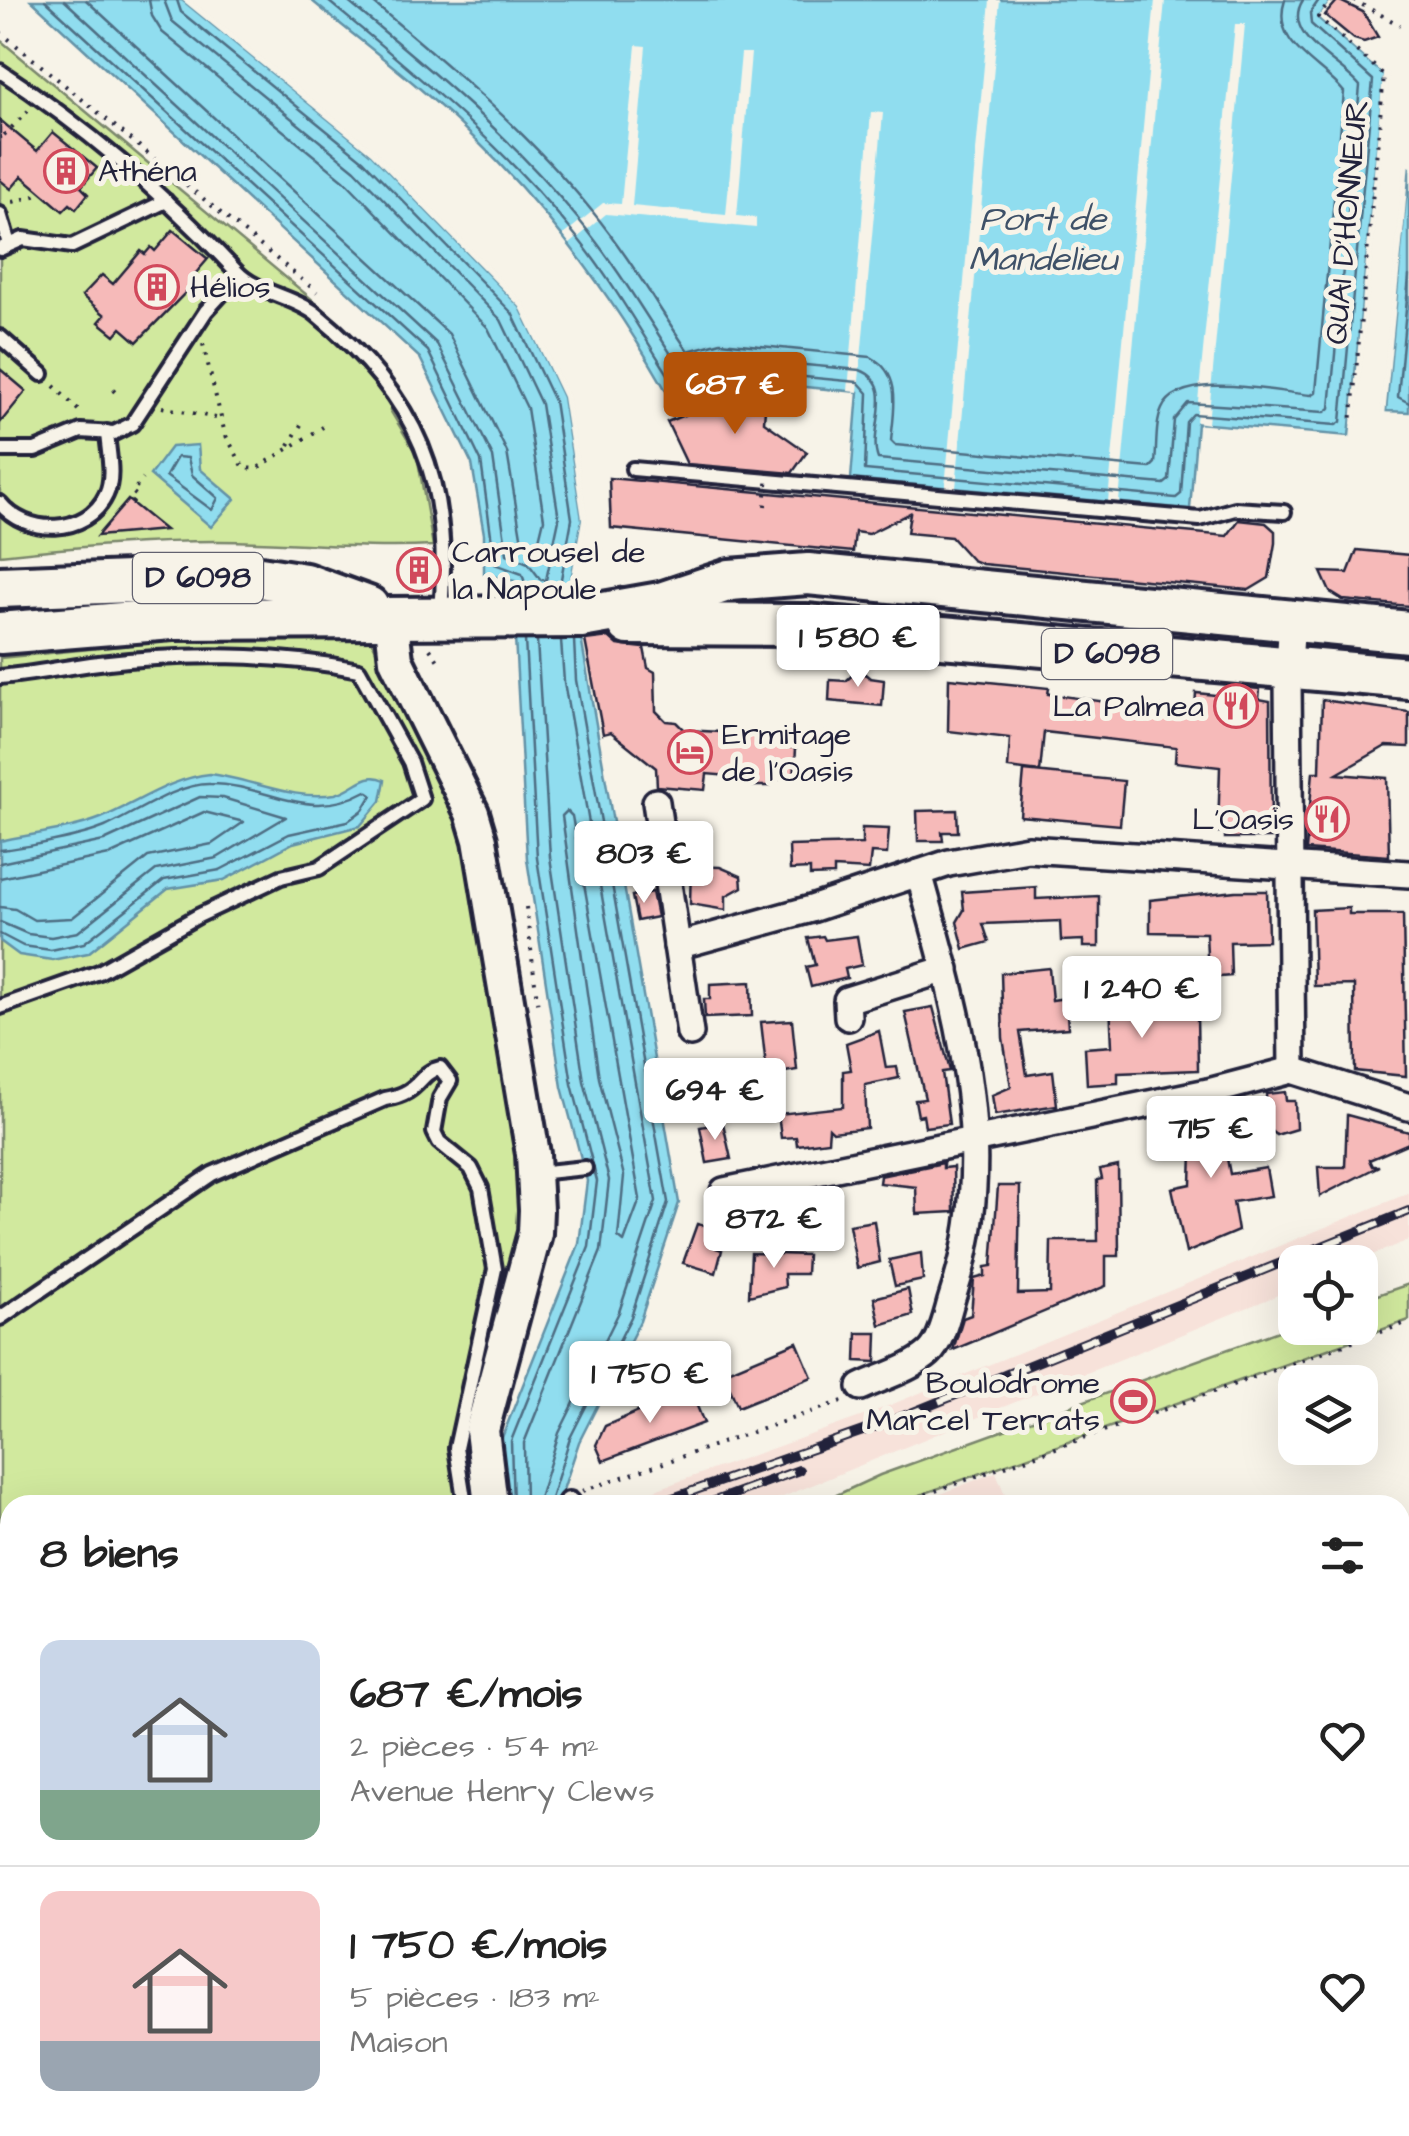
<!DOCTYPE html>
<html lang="fr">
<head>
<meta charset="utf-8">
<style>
  :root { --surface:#fff; --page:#f2f2f2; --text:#222; --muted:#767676; --line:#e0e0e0; --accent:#b45309 }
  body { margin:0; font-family:"Architects Daughter",sans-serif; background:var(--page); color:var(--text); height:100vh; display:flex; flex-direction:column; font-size:38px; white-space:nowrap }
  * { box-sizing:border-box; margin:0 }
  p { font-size:32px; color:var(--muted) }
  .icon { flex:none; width:55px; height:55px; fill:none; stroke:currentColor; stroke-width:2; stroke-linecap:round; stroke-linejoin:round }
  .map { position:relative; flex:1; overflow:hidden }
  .details { position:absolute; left:0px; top:1495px; width:1410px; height:642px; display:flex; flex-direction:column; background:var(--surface); border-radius:30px 30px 0 0; box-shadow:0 10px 40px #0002 }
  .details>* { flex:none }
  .tools { position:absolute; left:1278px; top:1245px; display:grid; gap:20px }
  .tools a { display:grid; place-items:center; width:100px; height:100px; border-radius:20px; background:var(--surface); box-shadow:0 10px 40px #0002; font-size:50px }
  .price { position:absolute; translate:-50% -85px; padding:0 22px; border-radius:10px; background:#fff; color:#222; font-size:32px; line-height:65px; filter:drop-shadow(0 2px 5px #0008) }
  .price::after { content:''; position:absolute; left:50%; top:60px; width:30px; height:22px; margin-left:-15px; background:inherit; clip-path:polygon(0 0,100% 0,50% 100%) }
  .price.active { background:var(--accent); color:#fff }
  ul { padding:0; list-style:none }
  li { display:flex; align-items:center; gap:30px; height:250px; padding:0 40px }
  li+li { border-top:2px solid var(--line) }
  li span { display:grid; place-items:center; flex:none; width:280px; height:200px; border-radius:20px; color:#555 }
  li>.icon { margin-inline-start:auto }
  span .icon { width:120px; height:120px; fill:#fffc; stroke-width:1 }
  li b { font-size:42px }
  h2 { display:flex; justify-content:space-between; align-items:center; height:120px; padding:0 40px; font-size:42px }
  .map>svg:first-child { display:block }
  .built { fill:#f7e2da }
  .green { fill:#d1e99e; stroke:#7a866c; stroke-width:2.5 }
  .water { fill:#90ddef; stroke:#6492a7; stroke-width:2.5 }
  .pier { fill:#f7f3e8 }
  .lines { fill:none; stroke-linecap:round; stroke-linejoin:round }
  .shore { stroke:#4e6d83; stroke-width:2.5 }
  .building { fill:#f6bab9; stroke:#22223b; stroke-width:2.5 }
  .service-casing { stroke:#22223b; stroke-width:20 }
  .pedestrian-casing { stroke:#22223b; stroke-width:28 }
  .minor-casing { stroke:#22223b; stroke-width:32 }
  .tertiary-casing { stroke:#22223b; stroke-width:40 }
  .primary-casing { stroke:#22223b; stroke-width:48 }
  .path { stroke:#22223b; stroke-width:4; stroke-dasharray:2.5 8; stroke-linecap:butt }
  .service { stroke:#f7f3e8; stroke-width:12 }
  .pedestrian { stroke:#f7f3e8; stroke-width:20 }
  .minor { stroke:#f7f3e8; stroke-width:25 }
  .tertiary { stroke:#f7f3e8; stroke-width:32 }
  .primary { stroke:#f7f3e8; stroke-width:40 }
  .rail-casing { stroke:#22223b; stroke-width:10 }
  .rail { stroke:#f7f3e8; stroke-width:6; stroke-dasharray:19; stroke-linecap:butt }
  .path-bridge { stroke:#22223b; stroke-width:4; stroke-dasharray:2.5 8; stroke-linecap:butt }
  .labels { text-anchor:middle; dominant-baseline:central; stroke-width:10; stroke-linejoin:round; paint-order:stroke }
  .shield { fill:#f7f3e8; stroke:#62616f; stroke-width:2.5 }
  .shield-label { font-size:30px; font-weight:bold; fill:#22223b }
  .poi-label { font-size:32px; fill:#22223b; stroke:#f7f3e8; text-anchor:start }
  .street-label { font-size:32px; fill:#22223b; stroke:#f7f3e8 }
  .water-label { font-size:35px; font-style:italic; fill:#3e5168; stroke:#f7f3e8 }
</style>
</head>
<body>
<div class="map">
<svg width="1409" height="2136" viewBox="0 0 1409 2136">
  <rect width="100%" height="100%" fill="#f7f3e8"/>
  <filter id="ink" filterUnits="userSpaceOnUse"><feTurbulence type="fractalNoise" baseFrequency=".01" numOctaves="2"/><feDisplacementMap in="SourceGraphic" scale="20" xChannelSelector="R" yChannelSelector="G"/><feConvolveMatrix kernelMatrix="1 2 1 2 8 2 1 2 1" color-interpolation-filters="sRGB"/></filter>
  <g filter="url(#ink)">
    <g class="built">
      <path d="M1409,1193V1240L1355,1262H1295V1288L763,1505H613L866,1415Z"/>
      <path d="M996,1472L1009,1505H913Z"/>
    </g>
    <g class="green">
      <path d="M0,40L308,296L363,345L406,399L390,410L417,455L433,546C360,550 289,541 216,541C144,541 72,547 0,555Z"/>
      <path d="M199,638H370L464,820L527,1167L518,1241L486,1344L467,1432L465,1455L474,1505H10V1638L0,1640V658Z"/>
      <path d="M1409,1284V1320L892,1505H815L880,1475L1295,1325L1360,1328V1301Z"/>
      <path d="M10,1704V2128H751L759,2136H0V1706Z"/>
      <path d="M1400,1869H1409V2014L1400,1992Z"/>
      <path d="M816,2128H949L955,2136H821Z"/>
    </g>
    <g class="water">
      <path d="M31,0H182L371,154L520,307L563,397L582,519L571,580L679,1203L640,1321L579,1442L558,1505H503L502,1499L501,1440L579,1244L587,1181L562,1087L527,859L515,637L520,589L515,581L484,574V534L472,464L420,358Z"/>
      <path d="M311,0H1332L1318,18L1384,75L1349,436L1197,423L1190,509L851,479L858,392L719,379L674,405C620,307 554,216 474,138C424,88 365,45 311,0Z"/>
      <path d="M1409,166V412L1386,411Z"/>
      <path d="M198,445L200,469L235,499L211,527L150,475L171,447Z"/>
      <path d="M210,774C251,779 293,801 335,794C354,790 365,770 385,780L381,801L360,826L293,843L224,880L168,889L88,953L52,960L19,955L0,941V841C32,834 71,830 101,818C137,803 171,778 210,774Z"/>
    </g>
    <g class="pier">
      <path d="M182,0H190L374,150L524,304L568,396L587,519L576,580L579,593L574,594L571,580L582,519L563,397L520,307L371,154Z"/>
      <path d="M990,0H1000L956,488L945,487Z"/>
      <path d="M1155,0H1165L1119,502L1108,501Z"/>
      <path d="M1332,0H1337L1325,17L1389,74L1356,425L1351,424L1383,74L1318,17Z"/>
      <path d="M1235,24H1245L1208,424L1196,422Z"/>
      <path d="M636,45L646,46L632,206L726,215L741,53H751L737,216L756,218V228L606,214L570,244L563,235L603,203L621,204Z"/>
      <path d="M871,112L883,113L858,392L848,391Z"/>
      <path d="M1409,161L1404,224L1385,416L1381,411L1404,165Z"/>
    </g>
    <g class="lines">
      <g class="shore">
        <path d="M45,0L428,351L481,461L495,564L522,574L529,595"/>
        <path d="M64,0L437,344L493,457L507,554L528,563L541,580H546L559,519L541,404L501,320L355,170L172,21L164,0"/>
        <path d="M86,0L449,334L507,452L522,542L537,548L544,519L527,408L488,328L345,181L162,32L152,16L149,0"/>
        <path d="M177,0L181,12L364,161L512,313L554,401L572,519L561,579L564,595"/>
        <path d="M327,0C413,72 500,142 571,230C612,279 642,335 677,388L718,369L858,382L868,393L865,470L1176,498L1181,494L1186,422L1193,414L1336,425L1341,422L1373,80L1311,24L1310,13L1319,0"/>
        <path d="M346,0C429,68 511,136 579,220C618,267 649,321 682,371L718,357L860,370C899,385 867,431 878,459L1164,484L1169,480L1174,420L1188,403L1325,412L1330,408L1360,86C1341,62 1280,36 1303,0"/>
        <path d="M370,0C449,66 527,131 592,211C628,255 656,304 688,351L721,342L871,357C903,375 894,409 891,441L895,445L1150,468L1155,463C1157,446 1155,424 1162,409C1180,369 1275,392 1311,395L1316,392L1344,92C1321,63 1270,45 1285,0"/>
        <path d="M1409,276L1398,397L1409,403"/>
        <path d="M177,457L188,458L192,475L218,498L212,510L166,476Z"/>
        <path d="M567,811L572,816L640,1199L624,1242L618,1237L624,1176L599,1078L562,816Z"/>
        <path d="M0,850C23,848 84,836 105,827C134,814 178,783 210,784C268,784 307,824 366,791L372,795L363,810L348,821L289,834L220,870L164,880L84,943L51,950L23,946L0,934"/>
        <path d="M0,863L104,841L200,797L223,798L286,817L217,858L156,870L78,932L51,937L28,934L0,922"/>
        <path d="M0,878L109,855L204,812L244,822L212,844L148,857L72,918L34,920L15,909L0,907"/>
        <path d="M513,1505L511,1441L589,1247L597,1181L572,1084L537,858L525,640"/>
        <path d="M525,1505L524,1443L601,1251L609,1180L584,1081L550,857L537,640"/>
        <path d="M537,1505L559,1433L619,1312L656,1201L564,682L561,640"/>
        <path d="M549,1505L570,1438L631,1317L668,1202L576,680L574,640"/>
      </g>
    </g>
    <g class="building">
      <path d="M1338,0L1363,12L1378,37L1364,42L1354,39L1325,15Z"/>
      <path d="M0,120L37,151L53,132L97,168L81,187L88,194L76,209L70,204L63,211L22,176L11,189L0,180Z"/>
      <path d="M173,230L208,259L190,280L195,283L137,342L121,328L115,335L99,322L105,315L82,296L102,275L113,284L141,251L145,254L151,247L155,251Z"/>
      <path d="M0,369L26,391L0,423Z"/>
      <path d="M735,394L766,396L764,422L807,452L792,473L687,464L667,422Z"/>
      <path d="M609,478L1227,536L1239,520L1266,523L1275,531V543L1269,578L1249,590L982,564L972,560L951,537L907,533L910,513L868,534L855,532L853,552L611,528Z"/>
      <path d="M128,500L165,530L97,536Z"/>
      <path d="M1357,550L1409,555V606L1343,600L1330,592L1321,572L1348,573Z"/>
      <circle cx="418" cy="570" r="16"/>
      <path d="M609,637L618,645L644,648L648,668L655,672L656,711L666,721L676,722L684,730L758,734L757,744L796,748L794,779H771L770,786H752V778L707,774L705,790L657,786L656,768L611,732L603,734L585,640Z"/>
      <path d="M859,669L870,678L884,680L882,706L829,701L830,680L846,681Z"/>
      <path d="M949,678L1049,688L1048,694L1120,704L1195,709L1196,693L1224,696L1227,686L1260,689L1259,699L1270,701L1271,838H1225V832H1218L1220,767L1175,762L1176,747L1044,732L1040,772L1008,768L1010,738L948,731Z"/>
      <path d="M1322,700L1409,712V747L1386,746L1337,774L1387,778L1389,856L1306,850L1313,772H1320Z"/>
      <path d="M1024,771L1124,781L1120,825L1020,816Z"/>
      <path d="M957,810L958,832H942L943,841H918L917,811Z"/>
      <path d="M862,828L889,829L887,854L871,853L869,870L834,868V875L810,876V869L790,870L789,846L862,844Z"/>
      <path d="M691,866L720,867L741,876L742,887L726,896V910L690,904Z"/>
      <path d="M1036,887V899L1099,896V947H1083V940L1061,941L1060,921L983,924L989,942L964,949L957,922L964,910L962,892Z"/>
      <path d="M1236,891H1267L1268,941L1230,942L1231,976L1208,978L1206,933L1150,932V900Z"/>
      <path d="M652,892L657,917L637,921L632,896Z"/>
      <path d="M1349,908V914H1403L1406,1076L1355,1071L1354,985L1314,986L1312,910Z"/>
      <path d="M823,936L825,940L857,936L862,965L845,969L847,978L811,987L806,967L815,965L808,938Z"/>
      <path d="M1049,968L1052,1000L1066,998L1068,1028L1020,1032L1027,1075L1053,1071L1057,1105L995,1115L992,1095L1011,1087L1003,1038L1001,973Z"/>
      <path d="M751,982L752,1016L705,1018L704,999H710V984Z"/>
      <path d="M1109,982H1133V992H1141V1015L1197,1014L1198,1070L1118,1073V1083L1087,1085L1085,1048L1112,1046Z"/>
      <path d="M933,1007L950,1071L942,1072L949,1124L925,1127L923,1115L918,1116L915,1100L925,1099L905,1012Z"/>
      <path d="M792,1020L797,1070L767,1075L761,1022Z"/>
      <path d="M879,1031L886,1068L897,1067L899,1078L865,1085L867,1128L833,1132L829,1128L828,1141L797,1145L796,1137L781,1138L778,1114L843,1107V1071L851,1070L846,1043Z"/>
      <path d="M769,1092L771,1116L738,1118L735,1098Z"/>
      <path d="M1285,1092L1286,1101H1295L1296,1129L1276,1135L1248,1114L1267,1113L1266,1094Z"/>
      <path d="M1217,1106L1230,1174L1266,1168L1271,1196L1233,1202L1238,1231L1186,1253L1172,1188L1191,1184L1192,1150L1184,1151L1182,1139L1174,1141L1169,1116Z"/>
      <path d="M1347,1115L1409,1132V1143L1369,1160L1372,1166H1379L1320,1196L1318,1167H1345Z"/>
      <path d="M723,1123L731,1159L707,1163L700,1127Z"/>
      <path d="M943,1163V1168L953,1167L954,1212L917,1214L916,1187L879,1183L880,1176Z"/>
      <path d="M1118,1166L1119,1256H1106V1286L953,1350L963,1318L971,1315L974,1279L985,1276V1267L992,1266L998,1186H1020L1018,1294L1050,1293L1051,1241H1098L1097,1180L1102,1179L1100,1170Z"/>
      <path d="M874,1221L880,1262L857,1268L849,1225Z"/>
      <path d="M697,1224L721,1230L716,1248L722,1250L716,1273L683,1263Z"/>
      <path d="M751,1253L807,1255L806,1274H784L785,1287L749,1296Z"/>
      <path d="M921,1253L923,1280L895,1286L889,1260Z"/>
      <path d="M908,1289L913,1315L880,1325L874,1298Z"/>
      <path d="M857,1333H877L876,1362L856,1361Z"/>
      <path d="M797,1342L812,1377L738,1407L723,1373Z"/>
      <path d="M690,1389L704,1423L603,1461L596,1445L605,1426Z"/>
    </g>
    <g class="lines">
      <g class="service-casing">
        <g id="service">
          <path d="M0,71C87,128 166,196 236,271C256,293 293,296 316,314C419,398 452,481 441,612"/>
          <path d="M0,214L9,244"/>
          <path d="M0,249L23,239L72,246L166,201"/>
          <path d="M0,337L42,374"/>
          <path d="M0,450H35L81,431L114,433L132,424L206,311L239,275"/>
          <path d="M633,469L1200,519L1235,509L1284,512"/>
          <path d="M0,503C26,536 87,536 106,495C115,477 108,451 107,432"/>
          <path d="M0,677C33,674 66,667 99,663C183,653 276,653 359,670L410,762L422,799L319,868L281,877L198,916L99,972L0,1007"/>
          <path d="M537,1173L585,1168"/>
          <path d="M0,1318L212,1174L385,1099C422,1093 417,1073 440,1068L450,1081L440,1098L434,1132L439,1142L471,1168L481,1188L495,1269L456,1448L465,1505"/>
          <path d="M1400,1639L1409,1632"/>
          <path d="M0,1778H10"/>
          <path d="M1152,2128L1160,2136"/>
          <path d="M1336,2128L1339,2136"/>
        </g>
      </g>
      <g class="pedestrian-casing">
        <path id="pedestrian" d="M569,1505V1503"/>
      </g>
      <g class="minor-casing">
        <g id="minor">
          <path d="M656,802L690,1033"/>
          <path d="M677,946L811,909L949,863L1028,849L1409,874"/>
          <path d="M848,1017L847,1000L946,969"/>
          <path d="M1292,1070L1288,682L1292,618"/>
          <path d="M1292,1070L1409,1107"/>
          <path d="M724,1191L1208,1092L1292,1070"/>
          <path d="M861,1387C882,1377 911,1369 929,1353C942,1341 947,1314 952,1298C1001,1153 958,1013 919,873"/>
          <path d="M973,2128L981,2136"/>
        </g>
      </g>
      <g class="tertiary-casing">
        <g id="tertiary">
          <path d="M391,616L396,660L472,813L480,840L533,1154L536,1210L535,1233L482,1430L491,1505"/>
          <path d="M1400,1772L1409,1758"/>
          <path d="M1400,2036L1409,2057"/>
          <path d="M102,2136L110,2128"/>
        </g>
      </g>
      <g class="primary-casing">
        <g id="primary">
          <path d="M0,587L260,577L305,584L368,607"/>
          <path d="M629,624L805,625L1409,678"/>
          <path d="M0,633L172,619L581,617L661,603L730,580L808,574L1409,632"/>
        </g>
      </g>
      <g class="path">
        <path d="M1332,0L1318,17L1384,75L1351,424"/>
        <path d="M1353,0L1400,25"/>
        <path d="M0,32L317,292"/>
        <path d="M4,135L29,110"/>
        <path d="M13,202L42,194"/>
        <path d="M203,344L225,434L244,468L256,469L323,427"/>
        <path d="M54,386L83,415"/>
        <path d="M113,390L115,392"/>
        <path d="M162,407L221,419"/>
        <path d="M289,445L302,423"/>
        <path d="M132,503L137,496L132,492L143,479"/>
        <path d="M430,649L439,662"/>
        <path d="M526,907L538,1008"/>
        <path d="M582,1491L843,1401"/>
        <path d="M896,1505L1409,1322"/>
        <path d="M1400,1953L1409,1972"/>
      </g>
      <use href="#service" class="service"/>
      <use href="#pedestrian" class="pedestrian"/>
      <use href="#minor" class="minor"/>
      <use href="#tertiary" class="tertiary"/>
      <use href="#primary" class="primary"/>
      <g class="rail-casing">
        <g id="rail">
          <path d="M653,1505L894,1420L1409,1211"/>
          <path d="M704,1505L799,1470"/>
          <path d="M0,1663L10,1662"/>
        </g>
      </g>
      <use href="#rail" class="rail"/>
      <path class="path-bridge" d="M765,506L768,474"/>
    </g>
  </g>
  <defs>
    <g id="building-ring" transform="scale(2.25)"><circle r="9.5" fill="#f7f3e8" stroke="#d1495b" stroke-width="1.5"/><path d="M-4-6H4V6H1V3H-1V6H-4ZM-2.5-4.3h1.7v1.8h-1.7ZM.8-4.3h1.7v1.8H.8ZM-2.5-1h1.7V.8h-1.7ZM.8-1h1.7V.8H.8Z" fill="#d1495b"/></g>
    <g id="restaurant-ring" transform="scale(2.25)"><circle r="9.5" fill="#f7f3e8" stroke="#d1495b" stroke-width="1.5"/><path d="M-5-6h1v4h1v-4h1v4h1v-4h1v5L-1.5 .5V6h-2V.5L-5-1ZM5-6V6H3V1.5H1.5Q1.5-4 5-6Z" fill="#d1495b"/></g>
    <g id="hotel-ring" transform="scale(2.25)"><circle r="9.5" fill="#f7f3e8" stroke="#d1495b" stroke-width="1.5"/><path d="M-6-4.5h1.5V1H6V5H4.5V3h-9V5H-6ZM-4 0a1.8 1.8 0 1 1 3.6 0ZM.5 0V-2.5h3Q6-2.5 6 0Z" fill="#d1495b"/></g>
    <g id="stadium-ring" transform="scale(2.25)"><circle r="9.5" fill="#f7f3e8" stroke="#d1495b" stroke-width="1.5"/><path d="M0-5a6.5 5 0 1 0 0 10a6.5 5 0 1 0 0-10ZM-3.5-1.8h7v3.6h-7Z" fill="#d1495b"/></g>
  </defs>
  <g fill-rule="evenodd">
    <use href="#building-ring" x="66" y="171"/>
    <use href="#building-ring" x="157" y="287"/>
    <use href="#building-ring" x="419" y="570"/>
    <use href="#restaurant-ring" x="1236" y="706"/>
    <use href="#hotel-ring" x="690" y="752"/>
    <use href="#restaurant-ring" x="1327" y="819"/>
    <use href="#stadium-ring" x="1133" y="1401"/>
  </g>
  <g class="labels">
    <g class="shield">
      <rect x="133" y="553" width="130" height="50" rx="8"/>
      <rect x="1042" y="629" width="130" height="50" rx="8"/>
    </g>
    <g class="shield-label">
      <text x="198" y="578">D 6098</text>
      <text x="1107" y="654">D 6098</text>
    </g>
    <g class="poi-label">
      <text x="98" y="171">Athéna</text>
      <text x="190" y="287">Hélios</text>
      <text x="452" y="552">Carrousel de<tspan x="452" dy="37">la Napoule</tspan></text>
      <text x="1204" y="706" text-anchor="end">La Palmea</text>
      <text x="722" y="734">Ermitage<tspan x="722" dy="37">de l'Oasis</tspan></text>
      <text x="1294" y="819" text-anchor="end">L'Oasis</text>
      <text x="1100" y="1383" text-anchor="end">Boulodrome<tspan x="1100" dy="37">Marcel Terrats</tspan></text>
    </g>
    <g class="street-label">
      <text transform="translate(1347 222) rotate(-85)">QUAI D'HONNEUR</text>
    </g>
    <g class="water-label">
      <text x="1043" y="219">Port de<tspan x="1043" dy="40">Mandelieu</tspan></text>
    </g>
  </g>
</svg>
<div class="tools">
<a><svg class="icon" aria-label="locate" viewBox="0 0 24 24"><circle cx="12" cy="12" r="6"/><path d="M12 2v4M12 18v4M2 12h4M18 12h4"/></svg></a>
<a><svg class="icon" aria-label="layers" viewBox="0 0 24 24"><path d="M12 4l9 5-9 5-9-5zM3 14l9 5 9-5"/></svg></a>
</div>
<b class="price active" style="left:735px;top:437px">687 €</b>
<b class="price" style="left:858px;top:690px">1 580 €</b>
<b class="price" style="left:644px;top:906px">803 €</b>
<b class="price" style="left:1142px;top:1041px">1 240 €</b>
<b class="price" style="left:715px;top:1143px">694 €</b>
<b class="price" style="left:1211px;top:1181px">715 €</b>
<b class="price" style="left:774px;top:1271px">872 €</b>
<b class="price" style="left:650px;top:1426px">1 750 €</b>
<section class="details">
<h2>8 biens<svg class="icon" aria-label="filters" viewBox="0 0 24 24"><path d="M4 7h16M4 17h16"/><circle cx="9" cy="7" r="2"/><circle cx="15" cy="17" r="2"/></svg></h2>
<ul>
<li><span style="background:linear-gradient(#c9d6e8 75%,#7fa58c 0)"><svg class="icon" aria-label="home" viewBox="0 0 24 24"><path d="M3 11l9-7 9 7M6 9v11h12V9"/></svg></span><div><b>687 €/mois</b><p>2 pièces · 54 m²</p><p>Avenue Henry Clews</p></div><svg class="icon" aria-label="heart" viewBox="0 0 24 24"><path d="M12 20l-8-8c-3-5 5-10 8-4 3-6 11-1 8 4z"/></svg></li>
<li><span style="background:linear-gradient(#f6c9c9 75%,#9aa5b1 0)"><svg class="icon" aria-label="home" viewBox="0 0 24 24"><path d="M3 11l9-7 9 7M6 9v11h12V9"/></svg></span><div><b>1 750 €/mois</b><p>5 pièces · 183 m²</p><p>Maison</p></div><svg class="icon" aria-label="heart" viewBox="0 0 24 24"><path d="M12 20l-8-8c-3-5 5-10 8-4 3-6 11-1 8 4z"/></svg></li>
</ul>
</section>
</div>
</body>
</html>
